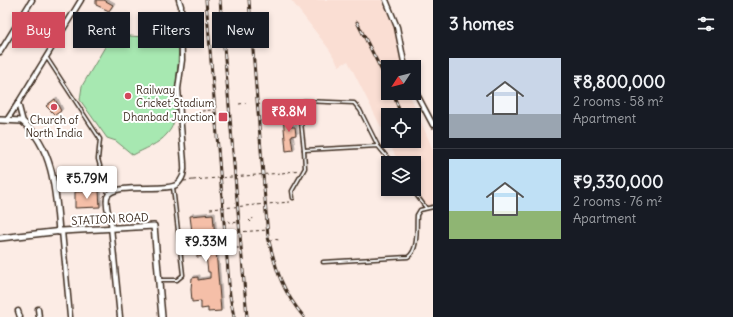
<!DOCTYPE html>
<html lang="en">
<head>
<meta charset="utf-8">
<style>
  :root { --surface:#171b24; --page:#20242c; --text:#f1f3f6; --muted:#9ea1a6; --line:#363941; --accent:#d1495b }
  body { margin:0; font-family:Delius,sans-serif; background:var(--page); color:var(--text); height:100vh; display:flex; flex-direction:column; font-size:15px; white-space:nowrap }
  * { box-sizing:border-box; margin:0 }
  p { font-size:13px; color:var(--muted) }
  .icon { flex:none; width:22px; height:22px; fill:none; stroke:currentColor; stroke-width:2; stroke-linecap:round; stroke-linejoin:round }
  .map { position:relative; flex:1; overflow:hidden }
  .drawer { display:flex; flex-direction:column; background:var(--surface); width:300px }
  .drawer>* { flex:none }
  .top-card { position:absolute; left:12px; top:12px; width:361px; height:36px; display:flex; gap:8px }
  .needle { width:26px; rotate:234deg }
  .fabs { position:absolute; left:381px; top:60px; display:grid; gap:8px }
  .fabs a { display:grid; place-items:center; width:40px; height:40px; border-radius:0px; background:var(--surface); box-shadow:0 2px 6px #0003; font-size:20px }
  .price { position:absolute; translate:-50% -34px; padding:0 9px; border-radius:4px; background:#fff; color:#222; font-size:13px; line-height:26px; filter:drop-shadow(0 1px 2px #0008) }
  .price::after { content:''; position:absolute; left:50%; top:24px; width:12px; height:9px; margin-left:-6px; background:inherit; clip-path:polygon(0 0,100% 0,50% 100%) }
  .price.active { background:var(--accent); color:#fff }
  ul { padding:0; list-style:none }
  li { display:flex; align-items:center; gap:12px; height:100px; padding:0 16px }
  li+li { border-top:1px solid var(--line) }
  li span { display:grid; place-items:center; flex:none; width:112px; height:80px; border-radius:0px; color:#555 }
  li>.icon { margin-inline-start:auto }
  span .icon { width:48px; height:48px; fill:#fffc; stroke-width:1 }
  li b { font-size:17px }
  h2 { display:flex; justify-content:space-between; align-items:center; height:48px; padding:0 16px; font-size:17px }
  .pill { padding:0 14px; border-radius:0px; background:var(--surface); box-shadow:0 2px 6px #0003; font-size:14px; line-height:36px }
  .pill.active { background:var(--accent); color:#fff }
  main { display:flex; flex:1; min-height:0 }
  .map>svg:first-child { display:block }
  .built { fill:#faded3 }
  .green { fill:#a7e8b1; stroke:#718968 }
  .building { fill:#f5bfa8; stroke:#3b2a1e; filter:url(#shadow) }
  .lines { fill:none; stroke-linecap:round; stroke-linejoin:round }
  .service-casing { stroke:#3b2a1e; stroke-width:5 }
  .minor-casing { stroke:#3b2a1e; stroke-width:7 }
  .tertiary-casing { stroke:#3b2a1e; stroke-width:8 }
  .path { stroke:#3b2a1e; stroke-width:1; stroke-dasharray:3 3; stroke-linecap:butt }
  .service { stroke:#fff; stroke-width:2 }
  .minor { stroke:#fff; stroke-width:4 }
  .tertiary { stroke:#fff; stroke-width:5 }
  .rail-casing { stroke:#3b2a1e; stroke-width:3 }
  .rail { stroke:#fff; stroke-width:1.5; stroke-dasharray:4.5; stroke-linecap:butt }
  .path-bridge { stroke:#3b2a1e; stroke-width:1; stroke-dasharray:3 3; stroke-linecap:butt }
  .poi-dot { fill:#d1495b; stroke:#fff; stroke-width:1.5 }
  .labels { text-anchor:middle; dominant-baseline:central; stroke-width:4; stroke-linejoin:round; paint-order:stroke }
  .poi-label { font-size:11px; fill:#3b2a1e; stroke:#fff; text-anchor:start }
  .street-label { font-size:11px; fill:#3b2a1e; stroke:#fff }
</style>
</head>
<body>
<main>
<div class="map">
<svg width="433" height="317" viewBox="0 0 433 317">
  <defs>
    <filter id="shadow"><feDropShadow dx="2" dy="-2" stdDeviation="0" flood-color="#0004"/></filter>
  </defs>
  <rect width="100%" height="100%" fill="#fcece5"/>
  <filter id="ink" filterUnits="userSpaceOnUse"><feTurbulence type="fractalNoise" baseFrequency=".025" numOctaves="2"/><feDisplacementMap in="SourceGraphic" scale="8" xChannelSelector="R" yChannelSelector="G"/><feConvolveMatrix kernelMatrix="1 2 1 2 8 2 1 2 1" color-interpolation-filters="sRGB"/></filter>
  <g filter="url(#ink)">
    <path class="built" d="M291,0H382L393,24L403,67H388V93H409L433,150V209L429,210L414,188V163H399L388,141H414V115H388V141L348,61L339,66L329,49Z"/>
    <path class="green" d="M112,35L179,39C179,57 177,72 176,89C174,105 179,121 167,134C159,144 144,149 133,155L116,141L107,138L80,100L82,86Z"/>
    <g class="building">
      <path d="M96,0H104L113,5L109,11L96,5Z"/>
      <path d="M55,99L61,111L55,115L46,106Z"/>
      <path d="M283,116H290L291,127H295L296,135L291,136L293,150L286,151Z"/>
      <path d="M99,191L100,207L75,208V192Z"/>
      <path d="M213,214L221,311L208,312V308L201,309V301L192,302L191,289L192,278L198,277V280L210,278V272H208L206,256L197,257V251L189,252L188,240H195L194,232H192L190,216Z"/>
    </g>
    <g class="lines">
      <g class="service-casing">
        <g id="service">
          <path d="M47,58L100,139L98,159L108,194"/>
          <path d="M378,146L304,150L299,104L304,101L354,103L360,110L378,146L392,163"/>
          <path d="M412,189L426,208"/>
          <path d="M293,198L292,191L305,168L304,150"/>
          <path d="M323,262L408,257C419,250 416,227 417,215L420,210L433,207"/>
          <path d="M159,280H177L183,275L173,187"/>
        </g>
      </g>
      <g class="minor-casing">
        <g id="minor">
          <path d="M386,0L397,27L405,67"/>
          <path d="M0,52L32,0"/>
          <path d="M414,89L433,125"/>
          <path d="M18,103L81,0"/>
          <path d="M7,120L18,103L23,122"/>
          <path d="M111,227L120,317"/>
          <path d="M112,227C110,219 105,206 107,197C112,182 165,192 176,185C183,180 185,171 184,163L178,89L182,60L181,6L179,0"/>
          <path d="M62,231L70,317"/>
          <path d="M38,309L39,317"/>
          <path d="M18,311L20,317"/>
        </g>
      </g>
      <g class="tertiary-casing">
        <g id="tertiary">
          <path d="M0,120L22,121C54,147 56,194 59,232"/>
          <path d="M0,238L62,231L154,226L162,317"/>
        </g>
      </g>
      <g class="path">
        <path d="M239,104L246,103"/>
        <path d="M257,104L267,105"/>
        <path d="M200,119L203,120L202,111L211,110"/>
        <path d="M258,122L263,120L268,122"/>
        <path d="M282,173L299,170"/>
        <path d="M184,181L193,180"/>
        <path d="M249,220L251,222L253,218"/>
        <path d="M228,221L232,223L238,222"/>
        <path d="M270,241L273,239L279,240"/>
        <path d="M230,248H240"/>
      </g>
      <use href="#service" class="service"/>
      <use href="#minor" class="minor"/>
      <use href="#tertiary" class="tertiary"/>
      <g class="rail-casing">
        <g id="rail">
          <path d="M206,0L230,296L234,317"/>
          <path d="M220,0L247,317"/>
          <path d="M249,0L268,237C276,270 282,291 304,317"/>
          <path d="M357,22L388,83"/>
          <path d="M393,93L401,115"/>
        </g>
      </g>
      <use href="#rail" class="rail"/>
      <g class="path-bridge">
        <path d="M193,180L282,173"/>
        <path d="M210,209L290,202"/>
        <path d="M220,233L269,230"/>
      </g>
    </g>
  </g>
  <g class="poi-dot">
    <circle cx="128" cy="96" r="4"/>
    <circle cx="54" cy="107" r="4"/>
    <rect x="218" y="112" width="10" height="10" rx="2"/>
  </g>
  <g class="labels">
    <g class="poi-label">
      <text x="136" y="90">Railway<tspan x="136" dy="13">Cricket Stadium</tspan></text>
      <text x="214" y="117" text-anchor="end">Dhanbad Junction</text>
      <text x="54" y="120" text-anchor="middle">Church of<tspan x="54" dy="13">North India</tspan></text>
    </g>
    <g class="street-label">
      <text transform="translate(110 219) rotate(-3)">STATION ROAD</text>
    </g>
  </g>
</svg>
<div class="fabs">
<a><svg class="needle" viewBox="-14 -14 28 28"><path d="M0-13l5 13h-10z" fill="#e53935"/><path d="M0 13l5-13h-10z" fill="#9ea1a6"/></svg></a>
<a><svg class="icon" aria-label="locate" viewBox="0 0 24 24"><circle cx="12" cy="12" r="6"/><path d="M12 2v4M12 18v4M2 12h4M18 12h4"/></svg></a>
<a><svg class="icon" aria-label="layers" viewBox="0 0 24 24"><path d="M12 4l9 5-9 5-9-5zM3 14l9 5 9-5"/></svg></a>
</div>
<b class="price active" style="left:289px;top:133px">₹8.8M</b>
<b class="price" style="left:87px;top:200px">₹5.79M</b>
<b class="price" style="left:206px;top:263px">₹9.33M</b>
<div class="top-card">
<a class="pill active">Buy</a>
<a class="pill">Rent</a>
<a class="pill">Filters</a>
<a class="pill">New</a>
</div>
</div>
<section class="drawer">
<h2>3 homes<svg class="icon" aria-label="filters" viewBox="0 0 24 24"><path d="M4 7h16M4 17h16"/><circle cx="9" cy="7" r="2"/><circle cx="15" cy="17" r="2"/></svg></h2>
<ul>
<li><span style="background:linear-gradient(#c9d6e8 70%,#9aa5b1 0)"><svg class="icon" aria-label="home" viewBox="0 0 24 24"><path d="M3 11l9-7 9 7M6 9v11h12V9"/></svg></span><div><b>₹8,800,000</b><p>2 rooms · 58 m²</p><p>Apartment</p></div></li>
<li><span style="background:linear-gradient(#bfe0f5 65%,#8fb573 0)"><svg class="icon" aria-label="home" viewBox="0 0 24 24"><path d="M3 11l9-7 9 7M6 9v11h12V9"/></svg></span><div><b>₹9,330,000</b><p>2 rooms · 76 m²</p><p>Apartment</p></div></li>
</ul>
</section>
</main>
</body>
</html>
